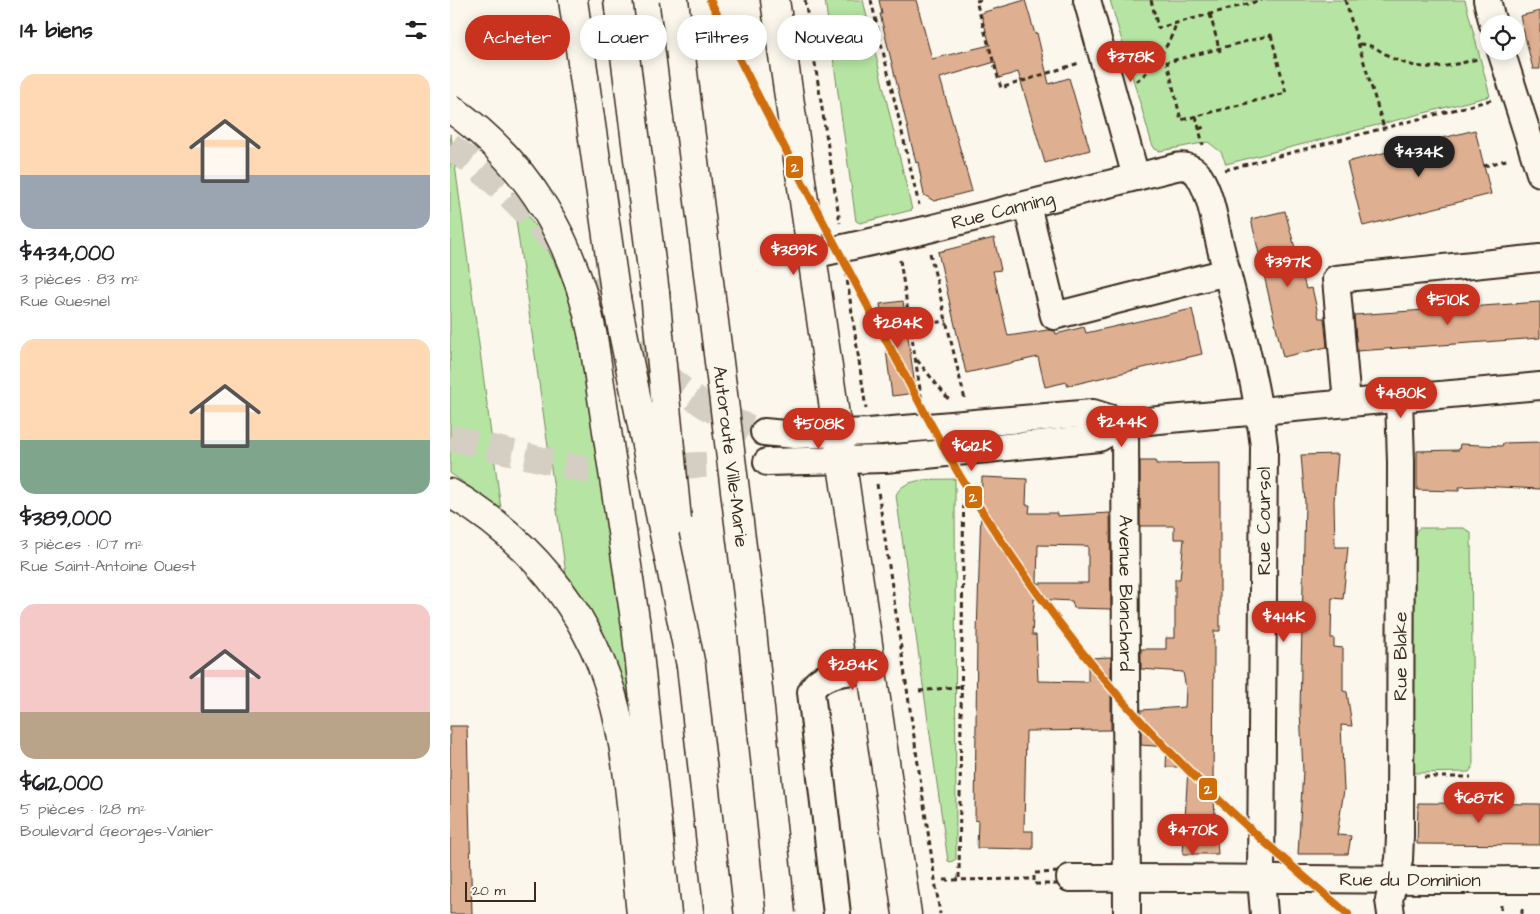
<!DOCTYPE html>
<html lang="fr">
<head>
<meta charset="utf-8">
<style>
  :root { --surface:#fff; --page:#f2f2f2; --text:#202124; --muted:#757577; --accent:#c8321e }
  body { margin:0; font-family:"Architects Daughter",sans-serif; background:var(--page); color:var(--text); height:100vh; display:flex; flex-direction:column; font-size:19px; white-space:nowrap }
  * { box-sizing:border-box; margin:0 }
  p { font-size:16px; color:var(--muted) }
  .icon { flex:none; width:28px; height:28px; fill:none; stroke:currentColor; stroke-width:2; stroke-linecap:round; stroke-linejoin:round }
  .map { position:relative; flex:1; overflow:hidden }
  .panel { display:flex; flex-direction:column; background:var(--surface); width:450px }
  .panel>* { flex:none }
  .guide { position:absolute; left:15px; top:15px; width:475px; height:45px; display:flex; gap:10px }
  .fabs { position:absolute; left:1030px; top:15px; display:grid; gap:10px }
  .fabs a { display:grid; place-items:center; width:45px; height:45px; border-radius:50%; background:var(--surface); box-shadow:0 2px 12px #0003; font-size:25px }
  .scale { position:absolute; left:15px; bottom:12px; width:71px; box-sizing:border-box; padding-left:5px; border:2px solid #3b2a1e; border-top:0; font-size:14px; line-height:18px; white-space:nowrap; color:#3b2a1e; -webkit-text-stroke:4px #fbf7ec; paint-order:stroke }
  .price { position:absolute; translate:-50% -42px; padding:0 11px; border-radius:18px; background:var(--accent); color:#fff; font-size:16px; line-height:32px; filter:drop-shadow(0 1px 2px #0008) }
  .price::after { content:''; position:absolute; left:50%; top:30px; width:15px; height:11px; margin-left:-8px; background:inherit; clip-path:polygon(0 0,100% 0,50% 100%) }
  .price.on { background:#222; color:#fff }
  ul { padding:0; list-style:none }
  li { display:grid; align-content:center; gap:10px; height:265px; padding:0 20px }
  li span { display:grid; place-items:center; height:155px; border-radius:15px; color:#555 }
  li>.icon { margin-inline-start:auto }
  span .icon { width:90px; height:90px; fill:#fffc; stroke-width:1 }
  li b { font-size:21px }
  h2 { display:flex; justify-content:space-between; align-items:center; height:60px; padding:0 20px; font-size:21px }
  .chip { padding:0 18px; border-radius:22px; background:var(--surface); box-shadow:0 2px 12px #0003; font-size:18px; line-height:45px }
  .chip.on { background:var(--accent); color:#fff }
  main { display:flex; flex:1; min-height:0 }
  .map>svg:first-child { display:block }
  .green { fill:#b6e5a3; stroke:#788860 }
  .building { fill:#deaf90; stroke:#3b2a1e; fill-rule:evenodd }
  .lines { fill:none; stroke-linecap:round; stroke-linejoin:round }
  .minor-tunnel { stroke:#d5cec3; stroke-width:26; stroke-dasharray:26 13; stroke-linecap:butt }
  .minor-casing { stroke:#3b2a1e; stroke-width:30 }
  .major-casing { stroke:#3b2a1e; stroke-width:31 }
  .highway-casing { stroke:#3b2a1e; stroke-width:31 }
  .path { stroke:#3b2a1e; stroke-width:3; stroke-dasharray:5 4; stroke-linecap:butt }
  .minor { stroke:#fbf7ec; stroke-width:26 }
  .major { stroke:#fbf7ec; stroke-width:28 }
  .highway { stroke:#fbf7ec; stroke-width:28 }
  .highway-bridge-casing { stroke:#3b2a1e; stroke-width:31; stroke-linecap:butt }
  .highway-bridge { stroke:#fbf7ec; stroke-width:28 }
  .metro-1-casing { stroke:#fbf7ec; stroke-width:11 }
  .metro-1 { stroke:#d06d07; stroke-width:8 }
  .labels { text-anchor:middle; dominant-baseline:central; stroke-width:4.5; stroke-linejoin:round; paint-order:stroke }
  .street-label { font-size:19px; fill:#3b2a1e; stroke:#fbf7ec }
  .line-badge { stroke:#fbf7ec; stroke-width:2 }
  .badge-label { font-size:14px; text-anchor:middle; font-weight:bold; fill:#fff }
</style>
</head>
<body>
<main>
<section class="panel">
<h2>14 biens<svg class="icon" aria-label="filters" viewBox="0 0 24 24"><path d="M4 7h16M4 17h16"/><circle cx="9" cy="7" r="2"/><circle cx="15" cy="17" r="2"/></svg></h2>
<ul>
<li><span style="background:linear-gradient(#ffd9b3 65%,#9aa5b1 0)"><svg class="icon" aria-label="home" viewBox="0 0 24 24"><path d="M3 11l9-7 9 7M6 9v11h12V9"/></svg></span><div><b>$434,000</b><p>3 pièces · 83 m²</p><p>Rue Quesnel</p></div></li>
<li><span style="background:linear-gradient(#ffd9b3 65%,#7fa58c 0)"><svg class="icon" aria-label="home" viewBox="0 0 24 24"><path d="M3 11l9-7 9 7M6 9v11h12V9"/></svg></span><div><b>$389,000</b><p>3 pièces · 107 m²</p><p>Rue Saint-Antoine Ouest</p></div></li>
<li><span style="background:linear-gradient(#f6c9c9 70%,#b9a48a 0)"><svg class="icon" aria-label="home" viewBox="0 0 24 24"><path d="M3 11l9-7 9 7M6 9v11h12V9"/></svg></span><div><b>$612,000</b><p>5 pièces · 128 m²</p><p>Boulevard Georges-Vanier</p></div></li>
</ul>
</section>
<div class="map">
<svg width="1090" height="914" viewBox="0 0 1090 914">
  <rect width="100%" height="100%" fill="#fbf7ec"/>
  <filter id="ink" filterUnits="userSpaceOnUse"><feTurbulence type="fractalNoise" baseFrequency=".02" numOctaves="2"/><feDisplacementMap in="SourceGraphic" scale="10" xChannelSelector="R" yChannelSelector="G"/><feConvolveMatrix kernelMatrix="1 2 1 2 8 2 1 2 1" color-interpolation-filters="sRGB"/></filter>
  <g filter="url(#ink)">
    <g class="green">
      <path d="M375,0H413L462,210L410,223L406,221Z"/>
      <path d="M660,0H1015L1040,96L776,164L771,152L758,142L710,151L705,149L702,144Z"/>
      <path d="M0,134L1,135L51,509L0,473Z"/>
      <path d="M62,192C97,240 114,278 130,335L174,627L185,729C171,674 152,620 116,574Z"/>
      <path d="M505,479L506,859L501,862L498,861L446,495C454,476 487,480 505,479Z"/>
      <path d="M969,528H1014L1021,533L1023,767L1019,772L960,773L962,536Z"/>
    </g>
    <g class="building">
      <path d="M429,0H466L482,59L540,45L531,13L575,0L585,34L587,33L599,84L619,78L640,150L595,163L568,72L549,78L545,62L490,78L522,191L484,201L474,195L468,162L466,163L430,14H432Z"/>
      <path d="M1090,11V69H1083L1070,16Z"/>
      <path d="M1025,130L1041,194L913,226L897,162Z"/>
      <path d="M835,211L856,289L862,288L869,318H874L877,347L833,357L801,219Z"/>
      <path d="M544,238L551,270L543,271L558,336L598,330L605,331L606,334L634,327L636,333L742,309L752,354L617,386V382L595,387L588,357L516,373L488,252Z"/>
      <path d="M453,301L466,393L442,396L430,304Z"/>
      <path d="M1090,302V338L907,351L904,315Z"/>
      <path d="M1090,442V489L1030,486L1009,487V491L967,490V451L1009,450L1010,444L1052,446L1053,443Z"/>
      <path d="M888,454L884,501L885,547H898L893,599L882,598L881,638H884V647L893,648V691L897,692L902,726L891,725L894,790L887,835L901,836L898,854H848L853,771L850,710L855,502L851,455Z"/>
      <path d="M690,461H706V464L770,463V631H764V650L763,788L768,854H733L738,767H716L717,747L691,745V710L735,707L736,689L733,672L691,669V649H716V638H725V579H730L734,539H724V526H690Z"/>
      <path d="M532,477L577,479L576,505H580L579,513H607V516L660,513L661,609L624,608L622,601L584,599L582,635H586L588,681L638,682V658L661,657V730L576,731L574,831H583V849L527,848L528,821L525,820L527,634ZM588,545L638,546V583H587Z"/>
      <path d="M0,726H17L22,914H0Z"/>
      <path d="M968,803L1090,804V845L967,844Z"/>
    </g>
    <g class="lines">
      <g class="minor-tunnel">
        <path d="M0,146C37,172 84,218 113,253C171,324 220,406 314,432"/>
        <path d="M0,438L136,470L317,462"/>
      </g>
      <g class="minor-casing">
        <g id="minor">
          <path d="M637,0L686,177"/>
          <path d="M1037,0L1043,24"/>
          <path d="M1051,51L1090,173"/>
          <path d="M577,205L604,316L777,272"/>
          <path id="s1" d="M362,255L475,230L726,167C735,165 744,168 749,176C762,196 765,226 771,249C787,313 806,379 814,446L811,879L814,914"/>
          <path d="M897,403L886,279L1090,258"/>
          <path id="s2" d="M675,423L677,914"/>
          <path d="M314,432L345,435L419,432L643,413L675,423L1090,386"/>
          <path d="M317,462L435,459L649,438L675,423"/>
          <path id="s3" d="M620,878C777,877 933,881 1090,880"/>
          <path d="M387,914L361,692C369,671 402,672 421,669"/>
          <path id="s4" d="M941,914L939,900L949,860L950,836L951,462L949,399"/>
        </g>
      </g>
      <g class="major-casing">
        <path id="major" d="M325,0L457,914"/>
      </g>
      <g class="highway-casing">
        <g id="highway">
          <path d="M123,0L166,298"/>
          <path d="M168,0L205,293"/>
          <path d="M143,337L186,626L217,914"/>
          <path d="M0,493C76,536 136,608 161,692C182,763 183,841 191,914"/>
          <path d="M241,666L269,914"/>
        </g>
      </g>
      <g class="path">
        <path d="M355,0L390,223"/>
        <path d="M421,0L469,205"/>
        <path d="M531,0L526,1L551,88L629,63"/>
        <path d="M701,0L708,28L812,0"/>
        <path d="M895,0L934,128"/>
        <path d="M760,14L770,52"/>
        <path d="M821,35L836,93L731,120L717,62Z"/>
        <path d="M910,44C923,44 931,52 942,58C972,73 997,67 1027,59"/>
        <path d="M686,81C704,69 720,44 726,24"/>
        <path d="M746,116L753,145"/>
        <path d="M749,129L756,126"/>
        <path d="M1034,166L1060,159"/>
        <path d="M775,170L1041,100"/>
        <path d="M480,253L515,400"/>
        <path d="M450,260L472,402"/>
        <path d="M396,272L416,409"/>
        <path d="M442,328L497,321"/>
        <path d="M419,331L442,328L443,334"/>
        <path d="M467,360L500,401"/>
        <path d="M427,484L490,914"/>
        <path d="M469,691L513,686"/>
        <path d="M974,777H1021"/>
        <path d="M614,872V884H584V873Z"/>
        <path d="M509,878L514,475"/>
        <path d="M494,880L584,879"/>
        <path d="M1051,905V914"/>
        <path d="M1072,914V905"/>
      </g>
      <use href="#minor" class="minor"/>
      <use href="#major" class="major"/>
      <use href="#highway" class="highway"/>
      <g class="highway-bridge-casing">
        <g id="highway-bridge">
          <path id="s5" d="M224,0L300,611L331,914"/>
          <path d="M0,108C79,163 125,243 143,337"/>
          <path d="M205,293L227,520"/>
          <path d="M166,298L241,666"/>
        </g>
      </g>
      <use href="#highway-bridge" class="highway-bridge"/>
      <g class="metro-1-casing">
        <path id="metro-1" d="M260,0C317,115 376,229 437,342C461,386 484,432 510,476C553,546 601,616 654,679C727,766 811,841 898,914"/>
      </g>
      <use href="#metro-1" class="metro-1"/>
    </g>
  </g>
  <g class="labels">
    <g class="street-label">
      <text stroke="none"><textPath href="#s1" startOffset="196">Rue Canning</textPath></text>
      <text stroke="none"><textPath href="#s5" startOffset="460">Autoroute Ville-Marie</textPath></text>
      <text transform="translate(814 521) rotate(-90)">Rue Coursol</text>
      <text stroke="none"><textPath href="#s2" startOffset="170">Avenue Blanchard</textPath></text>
      <text stroke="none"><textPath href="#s4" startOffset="259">Rue Blake</textPath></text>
      <text stroke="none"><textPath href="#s3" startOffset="340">Rue du Dominion</textPath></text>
    </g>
  </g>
  <g class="line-badge">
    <rect x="335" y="155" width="19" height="24" rx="5" fill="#d06d07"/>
    <rect x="514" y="485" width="19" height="24" rx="5" fill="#d06d07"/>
    <rect x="748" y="777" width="20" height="24" rx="5" fill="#d06d07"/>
  </g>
  <g class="badge-label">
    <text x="345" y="172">2</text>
    <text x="523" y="502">2</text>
    <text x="758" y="794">2</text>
  </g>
</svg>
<div class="fabs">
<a><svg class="icon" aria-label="locate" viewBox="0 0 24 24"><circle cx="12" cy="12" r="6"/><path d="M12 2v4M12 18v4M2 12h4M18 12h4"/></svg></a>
</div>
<div class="scale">20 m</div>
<b class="price" style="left:681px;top:83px">$378K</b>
<b class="price on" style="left:969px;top:178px">$434K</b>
<b class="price" style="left:344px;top:276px">$389K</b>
<b class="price" style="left:838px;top:288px">$397K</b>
<b class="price" style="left:998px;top:326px">$510K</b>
<b class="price" style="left:448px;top:349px">$284K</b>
<b class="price" style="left:951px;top:419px">$480K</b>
<b class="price" style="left:672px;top:448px">$244K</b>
<b class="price" style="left:369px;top:450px">$508K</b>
<b class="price" style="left:522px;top:472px">$612K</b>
<b class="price" style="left:834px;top:643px">$414K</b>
<b class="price" style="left:403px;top:691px">$284K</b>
<b class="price" style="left:1029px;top:824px">$687K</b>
<b class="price" style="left:743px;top:856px">$470K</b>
<div class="guide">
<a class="chip on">Acheter</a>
<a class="chip">Louer</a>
<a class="chip">Filtres</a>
<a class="chip">Nouveau</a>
</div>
</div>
</main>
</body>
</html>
